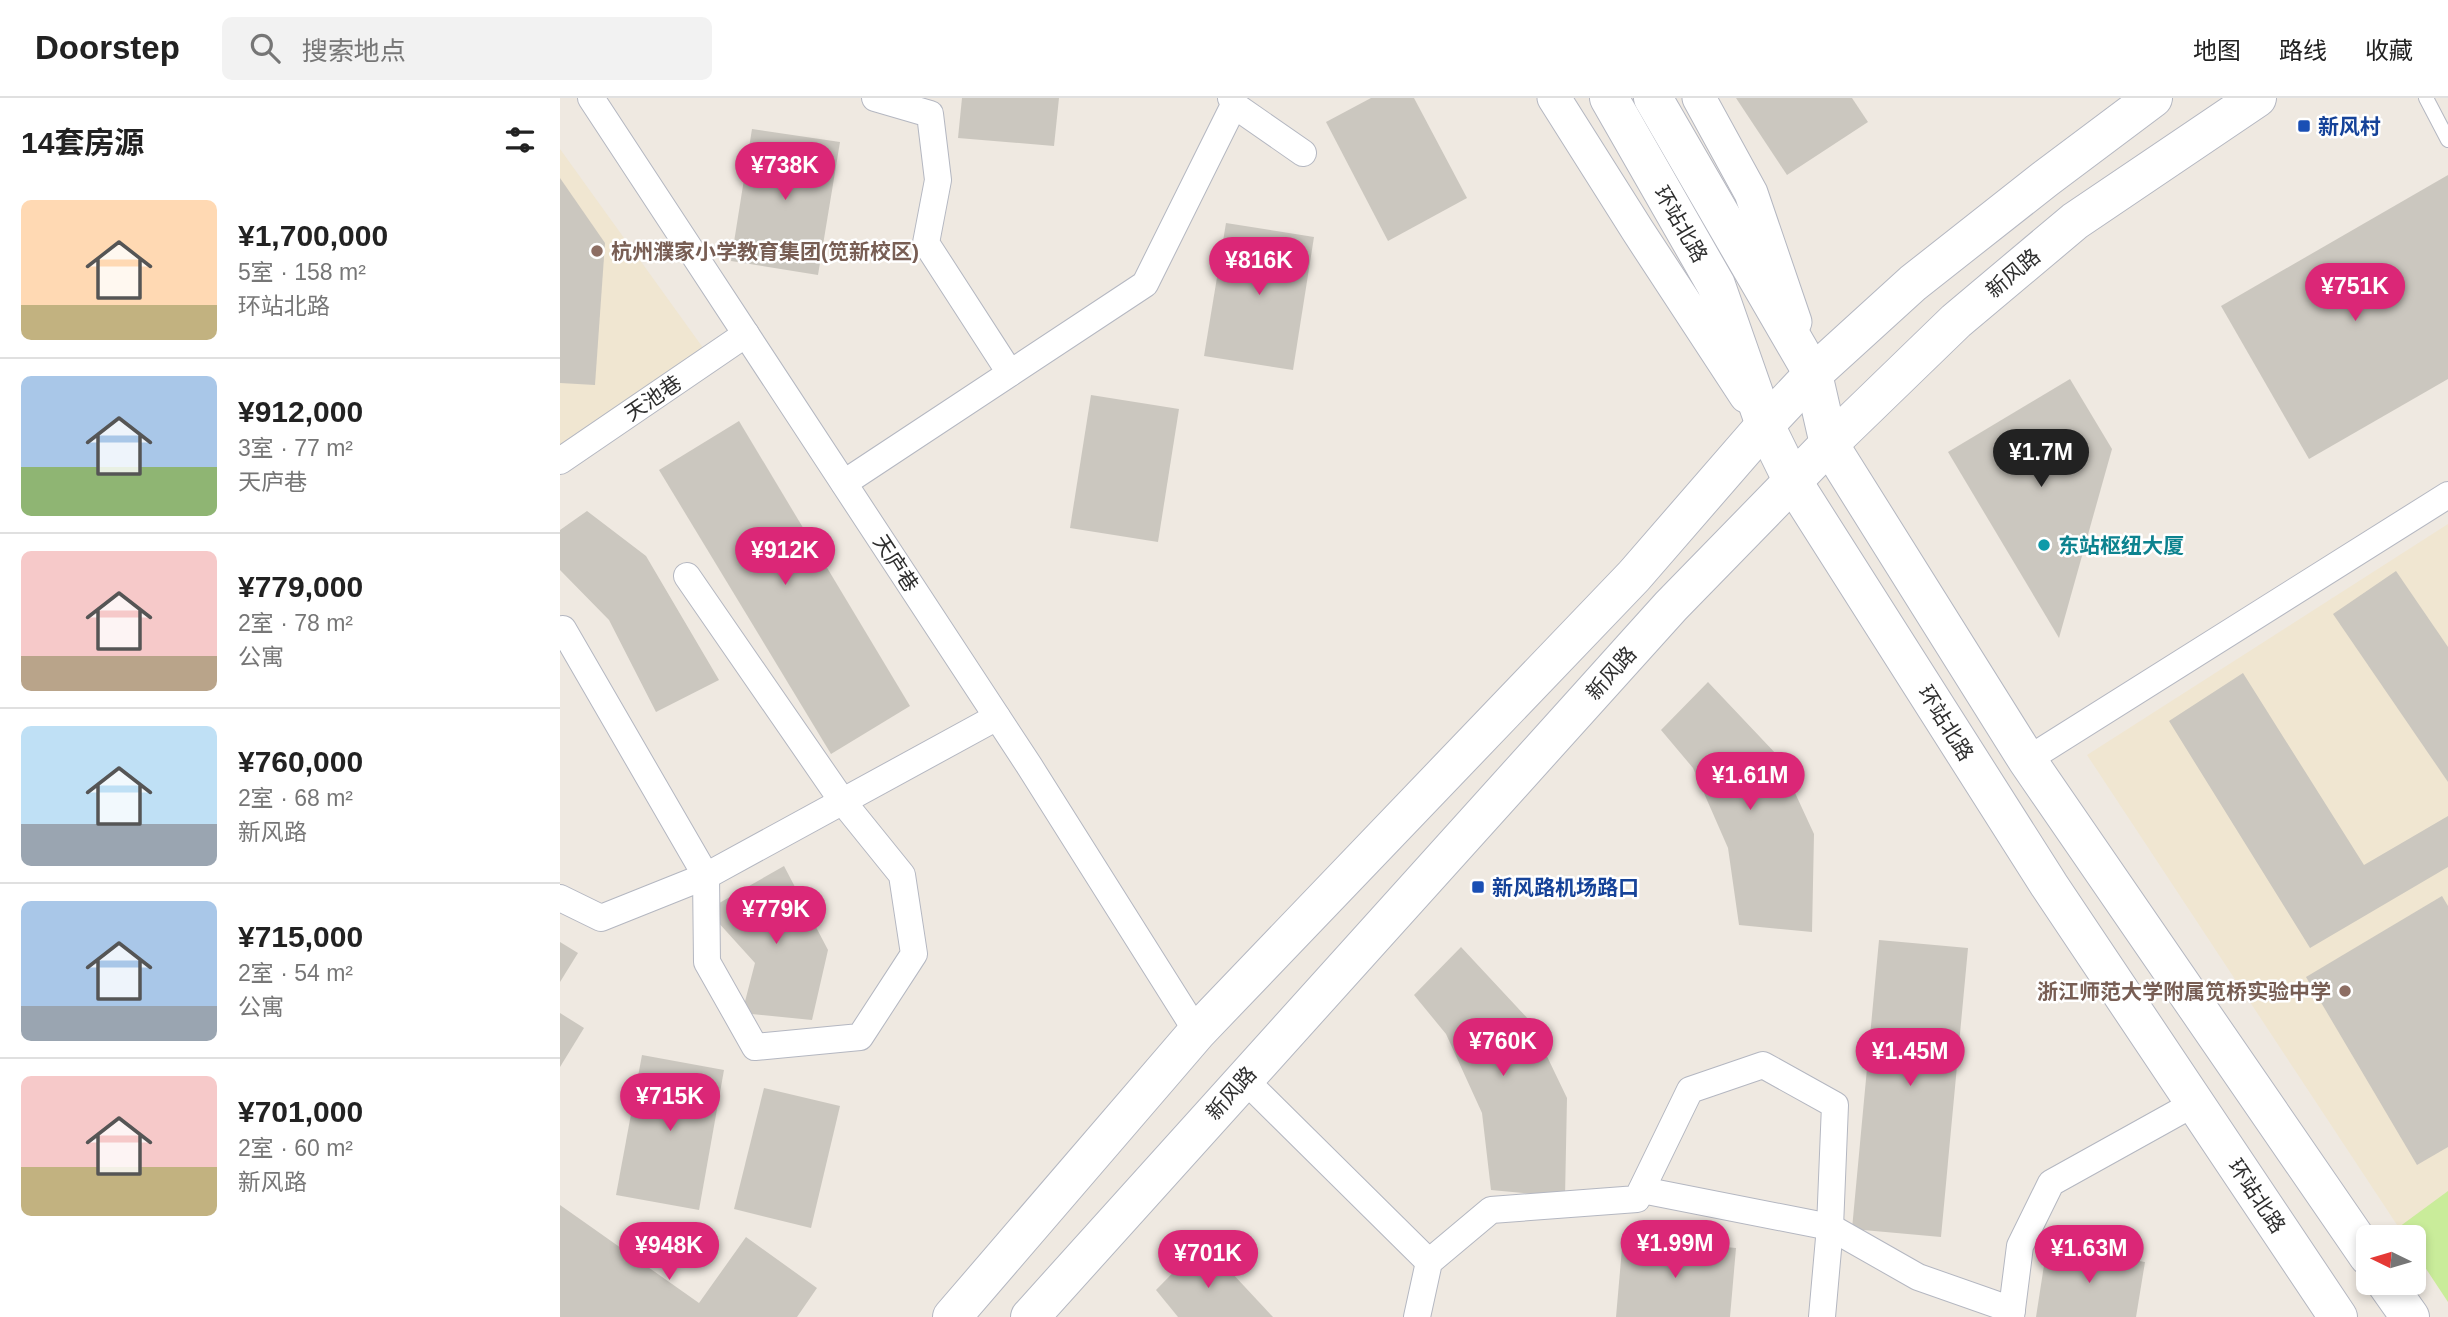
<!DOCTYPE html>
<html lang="zh">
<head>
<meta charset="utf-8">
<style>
  :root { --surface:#fff; --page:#f2f2f2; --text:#222; --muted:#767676; --line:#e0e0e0; --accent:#db2777 }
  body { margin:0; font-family:Helvetica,"Noto Sans SC",sans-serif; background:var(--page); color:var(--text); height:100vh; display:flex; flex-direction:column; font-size:26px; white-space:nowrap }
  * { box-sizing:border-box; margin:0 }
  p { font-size:23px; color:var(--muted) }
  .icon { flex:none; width:38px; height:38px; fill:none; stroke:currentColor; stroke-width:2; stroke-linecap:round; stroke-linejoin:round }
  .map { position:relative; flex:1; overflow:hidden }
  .details { display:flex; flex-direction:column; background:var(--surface); width:560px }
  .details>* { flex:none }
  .needle { width:46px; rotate:275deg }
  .tools { position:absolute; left:1796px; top:1127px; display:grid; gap:14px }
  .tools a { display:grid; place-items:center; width:70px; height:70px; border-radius:10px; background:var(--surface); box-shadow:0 4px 10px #0003; font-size:35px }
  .price { position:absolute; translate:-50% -60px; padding:0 16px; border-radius:24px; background:var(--accent); color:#fff; font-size:23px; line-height:46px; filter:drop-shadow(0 2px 4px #0008) }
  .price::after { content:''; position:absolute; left:50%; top:42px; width:21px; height:16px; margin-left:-10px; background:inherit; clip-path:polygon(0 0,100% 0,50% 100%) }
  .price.active { background:#222; color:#fff }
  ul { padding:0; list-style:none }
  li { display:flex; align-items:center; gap:21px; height:175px; padding:0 21px }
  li+li { border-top:2px solid var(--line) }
  li span { display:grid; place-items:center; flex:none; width:196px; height:140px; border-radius:10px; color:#555 }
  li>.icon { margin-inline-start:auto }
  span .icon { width:84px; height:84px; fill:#fffc; stroke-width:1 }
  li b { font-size:30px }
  h2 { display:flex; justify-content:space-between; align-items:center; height:84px; padding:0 21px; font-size:30px }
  header { display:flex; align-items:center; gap:42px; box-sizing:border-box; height:98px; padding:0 35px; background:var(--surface); border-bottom:2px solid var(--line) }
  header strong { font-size:33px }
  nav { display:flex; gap:38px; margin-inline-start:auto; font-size:24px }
  .search { width:490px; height:63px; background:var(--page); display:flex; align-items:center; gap:18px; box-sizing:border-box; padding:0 24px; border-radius:10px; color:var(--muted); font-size:26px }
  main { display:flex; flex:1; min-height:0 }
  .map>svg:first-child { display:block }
  .education { fill:#f0e6d1 }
  .pitch { fill:#c9ec9a }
  .building { fill:#cbc7bf }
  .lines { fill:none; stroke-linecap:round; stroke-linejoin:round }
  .service-casing { stroke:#b4b7c1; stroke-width:16 }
  .minor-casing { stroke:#b4b7c1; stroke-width:28 }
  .tertiary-casing { stroke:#b4b7c1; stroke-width:35 }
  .secondary-casing { stroke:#b4b7c1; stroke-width:40 }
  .service { stroke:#fff; stroke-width:14 }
  .minor { stroke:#fff; stroke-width:26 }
  .tertiary { stroke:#fff; stroke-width:33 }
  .secondary { stroke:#fff; stroke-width:38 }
  .transit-dot { fill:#1a4fb4; stroke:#fff; stroke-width:2.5 }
  .education-dot { fill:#8d6e63; stroke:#fff; stroke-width:2.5 }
  .culture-dot { fill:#0f9aa8; stroke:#fff; stroke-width:2.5 }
  .labels { text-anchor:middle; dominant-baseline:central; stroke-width:5; stroke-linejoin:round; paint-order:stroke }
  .transit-label { font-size:21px; font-weight:bold; fill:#164399; stroke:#fff; text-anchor:start }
  .street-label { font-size:21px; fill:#2e2e2e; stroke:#fff }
  .education-label { font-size:21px; font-weight:bold; fill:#785e54; stroke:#fff; text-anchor:start }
  .culture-label { font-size:21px; font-weight:bold; fill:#0d838f; stroke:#fff; text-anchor:start }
</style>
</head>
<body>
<header>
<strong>Doorstep</strong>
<div class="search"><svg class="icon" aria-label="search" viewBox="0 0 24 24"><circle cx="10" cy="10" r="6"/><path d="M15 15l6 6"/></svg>搜索地点</div>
<nav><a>地图</a><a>路线</a><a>收藏</a></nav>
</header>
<main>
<section class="details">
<h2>14套房源<svg class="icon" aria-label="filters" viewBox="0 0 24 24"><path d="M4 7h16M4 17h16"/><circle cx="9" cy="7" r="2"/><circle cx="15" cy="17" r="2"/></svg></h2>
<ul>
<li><span style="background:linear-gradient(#ffd9b3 75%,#c2b280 0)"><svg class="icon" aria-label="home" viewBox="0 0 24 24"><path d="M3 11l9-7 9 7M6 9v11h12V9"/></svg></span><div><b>¥1,700,000</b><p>5室 · 158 m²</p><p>环站北路</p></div></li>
<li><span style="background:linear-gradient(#a9c7e8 65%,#8fb573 0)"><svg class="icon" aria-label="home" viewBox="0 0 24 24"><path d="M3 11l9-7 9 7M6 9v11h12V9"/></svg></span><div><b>¥912,000</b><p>3室 · 77 m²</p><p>天庐巷</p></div></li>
<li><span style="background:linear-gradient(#f6c9c9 75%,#b9a48a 0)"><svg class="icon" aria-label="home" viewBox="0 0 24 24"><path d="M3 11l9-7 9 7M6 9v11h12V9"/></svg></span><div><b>¥779,000</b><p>2室 · 78 m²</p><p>公寓</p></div></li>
<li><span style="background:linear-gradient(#bfe0f5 70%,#9aa5b1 0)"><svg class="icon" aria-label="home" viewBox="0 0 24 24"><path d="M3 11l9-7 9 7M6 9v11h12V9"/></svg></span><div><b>¥760,000</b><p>2室 · 68 m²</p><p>新风路</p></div></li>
<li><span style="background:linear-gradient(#a9c7e8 75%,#9aa5b1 0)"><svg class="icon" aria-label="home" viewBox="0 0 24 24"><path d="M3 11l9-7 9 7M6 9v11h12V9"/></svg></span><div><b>¥715,000</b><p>2室 · 54 m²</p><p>公寓</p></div></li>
<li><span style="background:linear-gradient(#f6c9c9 65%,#c2b280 0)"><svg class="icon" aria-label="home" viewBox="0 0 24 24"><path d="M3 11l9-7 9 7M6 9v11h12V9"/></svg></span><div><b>¥701,000</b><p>2室 · 60 m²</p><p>新风路</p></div></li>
</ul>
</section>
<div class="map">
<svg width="1888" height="1219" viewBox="0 0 1888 1219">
  <rect width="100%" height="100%" fill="#efe9e1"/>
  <g class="education">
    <path d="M0,51L146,254L0,349Z"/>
    <path d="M1888,426V1204L1853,1151V1139H1845L1527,657Z"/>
  </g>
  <path class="pitch" d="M1888,1093V1204L1853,1151V1139H1845L1839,1129Z"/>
  <g class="building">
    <path d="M402,0H499L494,48L398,40Z"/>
    <path d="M811,0H854L907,100L828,143L766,24Z"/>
    <path d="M1176,0H1292L1308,24L1227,77Z"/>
    <path d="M192,31L280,44L258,177L171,163Z"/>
    <path d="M1888,77V281L1749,361L1661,208Z"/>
    <path d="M0,80L45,145L35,287L0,285Z"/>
    <path d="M666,125L754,139L733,272L644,258Z"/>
    <path d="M1510,281L1552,351L1499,540L1388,354Z"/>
    <path d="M531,297L619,311L598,444L510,430Z"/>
    <path d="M179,323L350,608L271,656L99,372Z"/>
    <path d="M27,413L86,458L159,582L96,614L49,522L0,472V432Z"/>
    <path d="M1836,473L1888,549V684L1773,516Z"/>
    <path d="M1683,575L1804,767L1888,718V769L1750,850L1609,623Z"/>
    <path d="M1148,584L1218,658L1254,736L1252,834L1179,827L1168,750L1133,670L1101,632Z"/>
    <path d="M224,768L268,852L252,922L182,915L195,865L147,812Z"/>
    <path d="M1882,798L1888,808V1049L1857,1067L1746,879Z"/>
    <path d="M1319,842L1408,850L1381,1139L1292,1131Z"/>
    <path d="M0,844L18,855L0,884Z"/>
    <path d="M901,849L970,923L1007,1000L1005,1099L931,1092L922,1015L886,936L854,897Z"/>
    <path d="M0,915L24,930L0,969Z"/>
    <path d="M82,957L164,972L139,1112L56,1097Z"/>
    <path d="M204,990L280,1008L251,1130L174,1111Z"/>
    <path d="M0,1107L139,1205L186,1139L257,1190L237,1219H0Z"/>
    <path d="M1063,1139L1176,1150L1170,1219H1056Z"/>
    <path d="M643,1144L713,1219H618L596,1192Z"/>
    <path d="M1487,1148L1585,1164L1576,1219H1476Z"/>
  </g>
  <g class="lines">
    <g class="service-casing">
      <path id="service" d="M1866,0L1888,42"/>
    </g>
    <g class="minor-casing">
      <g id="minor">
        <path d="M31,0L470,669L637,934"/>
        <path d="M315,0L370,16L378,82L366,145L450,275"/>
        <path d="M674,7L743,55"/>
        <path d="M0,363L186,236"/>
        <path d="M284,385L585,186L674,7L671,0"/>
        <path d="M3,531L146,778L147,864L195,949L300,939L354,856L342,777L283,704L127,478"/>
        <path d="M1467,662L1888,397"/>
        <path d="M0,800L41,820L146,778L437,619"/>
        <path d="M684,981L869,1164"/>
        <path d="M1082,1092L1270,1129L1358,1179L1452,1212"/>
        <path d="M857,1219L869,1164L931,1112L1077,1101L1130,992L1203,967L1275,1007L1270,1129L1262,1219"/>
        <path d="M1451,1219L1460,1148L1491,1085L1635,1005"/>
      </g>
    </g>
    <g class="tertiary-casing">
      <g id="tertiary">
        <path d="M994,0L1078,133L1186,298"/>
        <path d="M1139,0L1191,95L1235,224"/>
      </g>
    </g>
    <g class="secondary-casing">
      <g id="secondary">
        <path d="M1049,0L1156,187L1205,327L1233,384L1489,787L1778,1219"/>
        <path d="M1093,0L1253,276L1269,346L1467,662L1808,1158"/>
        <path d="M1826,1185L1850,1219"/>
        <path d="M392,1219L637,934L1074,478L1205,327L1253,276L1353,185L1485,81L1593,0"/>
        <path d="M470,1219L1111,508L1269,346L1396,223L1515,123L1697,0"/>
      </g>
    </g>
    <use href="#service" class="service"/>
    <use href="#minor" class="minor"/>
    <use href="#tertiary" class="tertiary"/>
    <use href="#secondary" class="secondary"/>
  </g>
  <g class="transit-dot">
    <rect x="1737" y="21" width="14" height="14" rx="3.5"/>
    <rect x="911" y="782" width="14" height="14" rx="3.5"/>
  </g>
  <g class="education-dot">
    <circle cx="37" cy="153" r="7"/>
    <circle cx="1785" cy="893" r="7"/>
  </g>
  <circle class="culture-dot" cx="1484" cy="447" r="7"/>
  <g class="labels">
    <g class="transit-label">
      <text x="1758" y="28">新风村</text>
      <text x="932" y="789">新风路机场路口</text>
    </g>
    <g class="street-label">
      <text transform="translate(1121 126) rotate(60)">环站北路</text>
      <text transform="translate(1453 175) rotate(-40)">新风路</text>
      <text transform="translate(93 300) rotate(-34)">天池巷</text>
      <text transform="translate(336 465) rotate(57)">天庐巷</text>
      <text transform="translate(1051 575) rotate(-48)">新风路</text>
      <text transform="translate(1386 625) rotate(58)">环站北路</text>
      <text transform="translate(671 995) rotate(-48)">新风路</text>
      <text transform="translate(1697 1098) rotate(56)">环站北路</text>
    </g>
    <g class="education-label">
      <text x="51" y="153">杭州濮家小学教育集团(笕新校区)</text>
      <text x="1771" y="893" text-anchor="end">浙江师范大学附属笕桥实验中学</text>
    </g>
    <g class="culture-label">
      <text x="1498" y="447">东站枢纽大厦</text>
    </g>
  </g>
</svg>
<div class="tools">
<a><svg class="needle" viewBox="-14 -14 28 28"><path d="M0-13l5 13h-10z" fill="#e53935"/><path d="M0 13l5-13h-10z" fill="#767676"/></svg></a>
</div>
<b class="price" style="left:225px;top:104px">¥738K</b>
<b class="price" style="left:699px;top:199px">¥816K</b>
<b class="price" style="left:1795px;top:225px">¥751K</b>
<b class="price active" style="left:1481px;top:391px">¥1.7M</b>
<b class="price" style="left:225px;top:489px">¥912K</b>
<b class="price" style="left:1190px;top:714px">¥1.61M</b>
<b class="price" style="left:216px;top:848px">¥779K</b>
<b class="price" style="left:943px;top:980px">¥760K</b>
<b class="price" style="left:1350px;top:990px">¥1.45M</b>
<b class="price" style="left:110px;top:1035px">¥715K</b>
<b class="price" style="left:1115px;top:1182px">¥1.99M</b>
<b class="price" style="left:109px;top:1184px">¥948K</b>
<b class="price" style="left:1529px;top:1187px">¥1.63M</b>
<b class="price" style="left:648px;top:1192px">¥701K</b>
</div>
</main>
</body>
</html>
